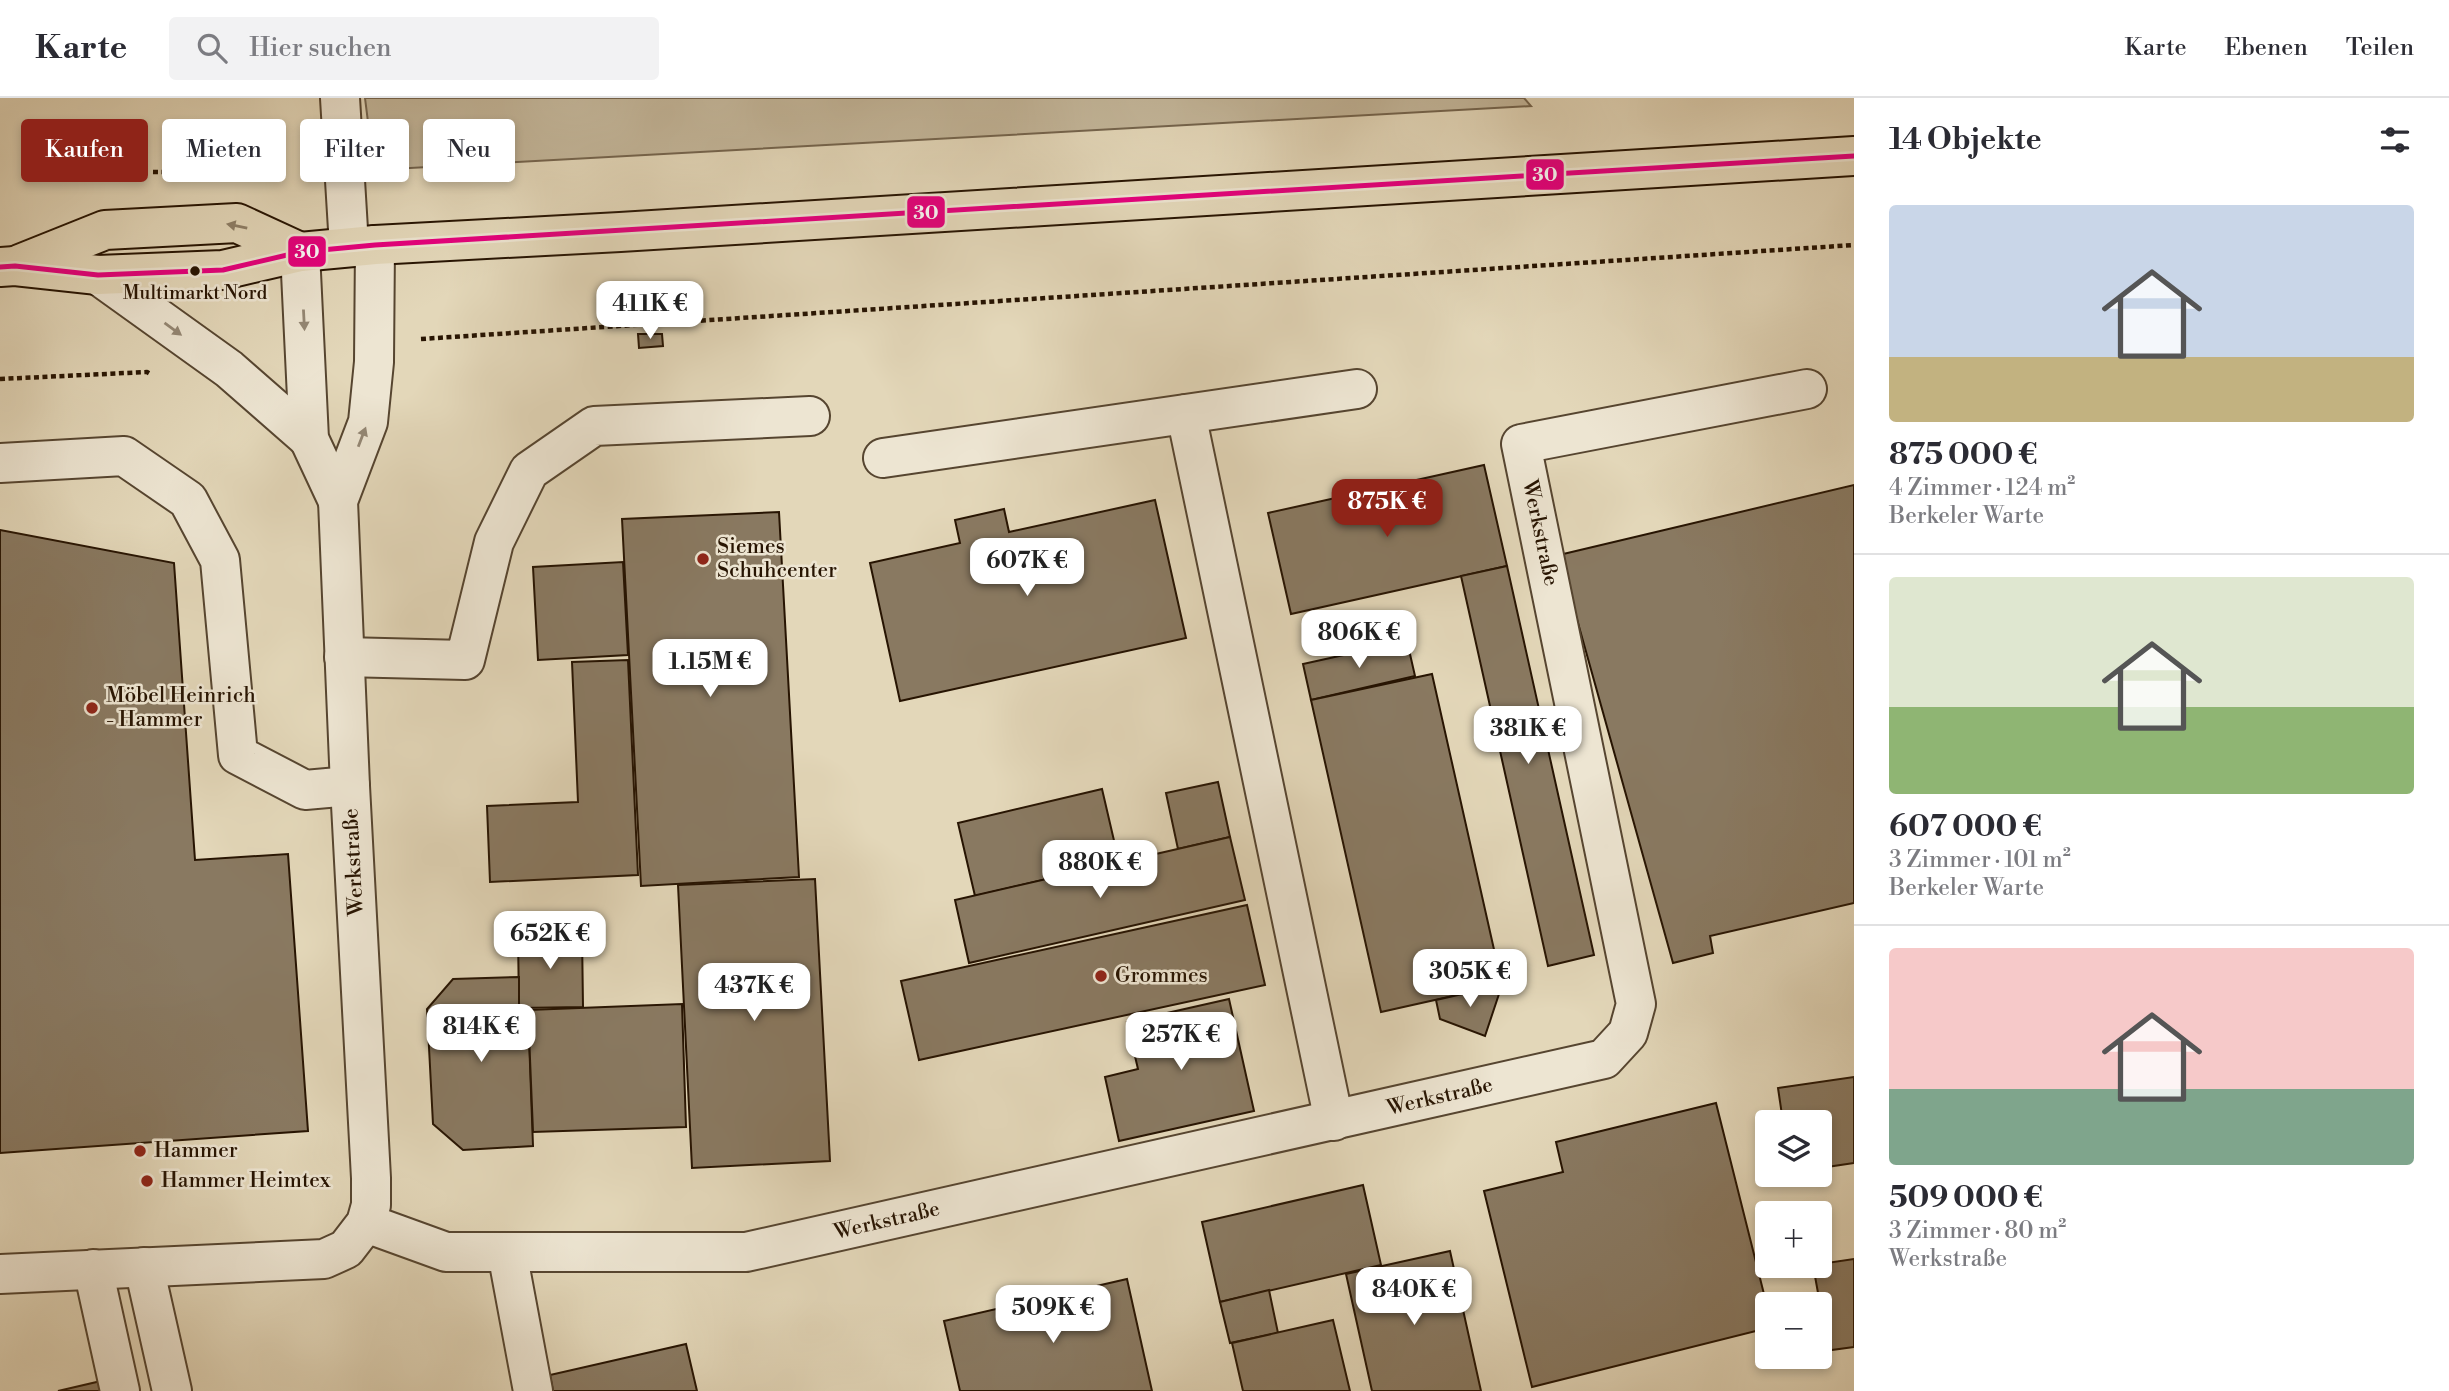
<!DOCTYPE html>
<html lang="de">
<head>
<meta charset="utf-8">
<style>
  :root { --surface:#fff; --page:#f2f2f3; --text:#2b2b33; --muted:#7c7c81; --line:#e1e1e2; --accent:#8f2418 }
  body { margin:0; font-family:"Libre Bodoni",serif; background:var(--page); color:var(--text); height:100vh; display:flex; flex-direction:column; font-size:26px; white-space:nowrap }
  * { box-sizing:border-box; margin:0 }
  p { font-size:23px; color:var(--muted) }
  .icon { flex:none; width:38px; height:38px; fill:none; stroke:currentColor; stroke-width:2; stroke-linecap:round; stroke-linejoin:round }
  .map { position:relative; flex:1; overflow:hidden }
  .drawer { display:flex; flex-direction:column; background:var(--surface); width:595px }
  .drawer>* { flex:none }
  .hud { position:absolute; left:21px; top:21px; width:665px; height:63px; display:flex; gap:14px }
  .buttons { position:absolute; left:1755px; top:1012px; display:grid; gap:14px }
  .buttons a { display:grid; place-items:center; width:77px; height:77px; border-radius:7px; background:var(--surface); box-shadow:0 4px 10px #0003; font-size:35px }
  .price { position:absolute; translate:-50% -60px; padding:0 16px; border-radius:14px; background:#fff; color:#222; font-size:23px; line-height:46px; filter:drop-shadow(0 2px 4px #0008) }
  .price::after { content:''; position:absolute; left:50%; top:42px; width:21px; height:16px; margin-left:-10px; background:inherit; clip-path:polygon(0 0,100% 0,50% 100%) }
  .price.current { background:var(--accent); color:#fff }
  ul { padding:0; list-style:none }
  li { display:grid; align-content:center; gap:14px; height:371px; padding:0 35px }
  li+li { border-top:2px solid var(--line) }
  li span { display:grid; place-items:center; height:217px; border-radius:7px; color:#555 }
  li>.icon { margin-inline-start:auto }
  span .icon { width:126px; height:126px; fill:#fffc; stroke-width:1 }
  li b { font-size:30px }
  h2 { display:flex; justify-content:space-between; align-items:center; height:84px; padding:0 35px; font-size:30px }
  .tag { padding:0 24px; border-radius:7px; background:var(--surface); box-shadow:0 4px 10px #0003; font-size:24px; line-height:63px }
  .tag.current { background:var(--accent); color:#fff }
  header { display:flex; align-items:center; gap:42px; box-sizing:border-box; height:98px; padding:0 35px; background:var(--surface); border-bottom:2px solid var(--line) }
  header strong { font-size:33px }
  nav { display:flex; gap:38px; margin-inline-start:auto; font-size:24px }
  .search { width:490px; height:63px; background:var(--page); display:flex; align-items:center; gap:18px; box-sizing:border-box; padding:0 24px; border-radius:7px; color:var(--muted); font-size:26px }
  main { display:flex; flex:1; min-height:0 }
  .map>svg:first-child { display:block }
  .green { fill:#c3b69a; stroke:#75654e; stroke-width:2 }
  .building { fill:#897961; stroke:#271402; stroke-width:2 }
  .lines { fill:none; stroke-linecap:round; stroke-linejoin:round }
  .minor-casing { stroke:#564530; stroke-width:42 }
  .major-casing { stroke:#271402; stroke-width:42 }
  .path { stroke:#271402; stroke-width:4.5; stroke-dasharray:5 3.5; stroke-linecap:butt }
  .minor { stroke:#ede5d2; stroke-width:38 }
  .major { stroke:#e3d7b9; stroke-width:38 }
  .bus-1-casing { stroke:#ede5d2; stroke-width:10 }
  .bus-1 { stroke:#e5007d; stroke-width:5 }
  .oneway { fill:#8e7f67 }
  .oneway2 { fill:#948774 }
  .bus-dot { fill:#271402; stroke:#ede5d2; stroke-width:2.5 }
  .poi-dot { fill:#8f2418; stroke:#ede5d2; stroke-width:2.5 }
  .labels { text-anchor:middle; dominant-baseline:central; stroke-width:5; stroke-linejoin:round; paint-order:stroke }
  .bus-label { font-size:19px; fill:#271402; stroke:#ede5d2 }
  .street-label { font-size:21px; fill:#271402; stroke:#ede5d2 }
  .poi-label { font-size:21px; fill:#271402; stroke:#ede5d2; text-anchor:start }
  .line-badge { stroke:#ede5d2; stroke-width:2.5 }
  .badge-label { font-size:19px; text-anchor:middle; font-weight:bold; fill:#fff }
</style>
</head>
<body>
<header>
<strong>Karte</strong>
<div class="search"><svg class="icon" aria-label="search" viewBox="0 0 24 24"><circle cx="10" cy="10" r="6"/><path d="M15 15l6 6"/></svg>Hier suchen</div>
<nav><a>Karte</a><a>Ebenen</a><a>Teilen</a></nav>
</header>
<main>
<div class="map">
<svg width="1854" height="1293" viewBox="0 0 1854 1293">
  <rect width="100%" height="100%" fill="#e3d7b9"/>
  <filter id="stains"><feTurbulence type="fractalNoise" baseFrequency=".00286" numOctaves="4"/><feColorMatrix values="0 0 0 0 .2 0 0 0 0 .09 0 0 0 0 .02 0 0 0 .5 -.17"/></filter>
  <radialGradient id="worn" r=".72"><stop offset=".6" stop-color="#630" stop-opacity="0"/><stop offset="1" stop-color="#630" stop-opacity=".3"/></radialGradient>
  <path class="green" d="M365,0H1524L1531,8L374,72Z"/>
  <g class="building">
    <rect x="211" y="55" width="24" height="14"/>
    <path d="M638,236H662L663,248L639,250Z"/>
    <path d="M1484,367L1507,468L1291,516L1268,415Z"/>
    <path d="M1854,387V805L1710,838L1713,855L1673,865L1559,457Z"/>
    <path d="M1155,402L1186,540L900,603L870,465L960,445L955,422L1004,411L1009,434Z"/>
    <path d="M779,414L799,779L641,788L622,421Z"/>
    <path d="M0,432L174,465L195,762L288,756L308,1033L0,1055Z"/>
    <path d="M623,464L628,557L538,562L533,469Z"/>
    <path d="M1507,468L1594,857L1548,868L1461,478Z"/>
    <path d="M1407,543L1415,578L1311,602L1303,566Z"/>
    <path d="M628,562L638,777L490,784L487,708L578,704L572,564Z"/>
    <path d="M1432,576L1502,887L1381,914L1311,602Z"/>
    <path d="M1218,684L1230,739L1178,751L1166,695Z"/>
    <path d="M1102,691L1119,764L975,798L958,725Z"/>
    <path d="M1230,739L1245,802L969,865L955,802Z"/>
    <path d="M815,781L830,1063L692,1070L678,787Z"/>
    <path d="M1247,807L1265,887L919,962L901,883Z"/>
    <path d="M582,836L583,909L519,910L518,837Z"/>
    <path d="M519,879V910L528,912L533,1048L463,1052L433,1026L427,911L453,881Z"/>
    <path d="M1502,887L1485,938L1440,921L1436,902Z"/>
    <path d="M1229,901L1254,1013L1119,1043L1105,979L1138,971L1127,924Z"/>
    <path d="M682,906L686,1029L533,1034L528,912Z"/>
    <path d="M1854,979V1065L1820,1070V1024H1783L1778,990Z"/>
    <path d="M1716,1005L1768,1212V1230L1532,1289L1484,1093L1563,1074L1556,1044Z"/>
    <path d="M1363,1087L1381,1167L1220,1204L1202,1124Z"/>
    <path d="M1450,1153L1481,1293H1372L1346,1176Z"/>
    <path d="M1854,1161V1249L1824,1253L1820,1206L1813,1167Z"/>
    <path d="M1127,1181L1152,1293H960L944,1223Z"/>
    <path d="M1269,1192L1278,1235L1230,1245L1220,1204Z"/>
    <path d="M1333,1222L1350,1293H1243L1232,1245Z"/>
    <path d="M686,1246L697,1293H553L550,1277Z"/>
    <path d="M101,1283L104,1293H58Z"/>
  </g>
  <g class="lines">
    <g class="minor-casing">
      <g id="minor">
        <path d="M340,0L349,148"/>
        <path d="M300,154L309,341L338,403"/>
        <path d="M98,177L229,271L309,341"/>
        <path d="M1186,316L1334,1023"/>
        <path d="M883,360L1357,291"/>
        <path d="M0,365L124,358L188,402L220,462L238,657L305,692L350,688"/>
        <path d="M344,559L465,562L494,444L529,373L594,328L810,318"/>
        <path d="M366,1125L446,1154H746L1604,961L1628,935L1636,906L1521,346L1807,291"/>
        <path d="M507,1154L533,1293"/>
        <path d="M144,1169L172,1293"/>
        <path d="M93,1171L120,1293"/>
        <path d="M0,1176L324,1161L346,1151L366,1125L371,1107V1080L350,688L338,403L368,324L374,264L375,147"/>
      </g>
    </g>
    <g class="major-casing">
      <g id="major">
        <path d="M20,166L105,132L237,125L300,154"/>
        <path d="M0,169L15,168L98,177L223,172L300,154L375,147L620,134L1854,58"/>
      </g>
    </g>
    <g class="path">
      <path d="M153,74L235,75"/>
      <path d="M421,241L1854,147"/>
      <path d="M0,281L147,274L152,277"/>
    </g>
    <use href="#minor" class="minor"/>
    <use href="#major" class="major"/>
    <g class="bus-1-casing">
      <path id="bus-1" d="M0,169L15,168L98,177L223,172L300,154L375,147L1854,58"/>
    </g>
    <use href="#bus-1" class="bus-1"/>
  </g>
  <defs><path id="oneway-solid" d="M-6-.8H1V-3.2L6.5 0L1 3.2V.8H-6Z" transform="scale(1.75)"/></defs>
  <use class="oneway" href="#oneway-solid" transform="translate(237 128) rotate(-168)"/>
  <g class="oneway2">
    <use href="#oneway-solid" transform="translate(304 222) rotate(87)"/>
    <use href="#oneway-solid" transform="translate(173 231) rotate(36)"/>
    <use href="#oneway-solid" transform="translate(362 339) rotate(-69)"/>
  </g>
  <circle class="bus-dot" cx="195" cy="173" r="6"/>
  <g class="poi-dot">
    <circle cx="703" cy="461" r="7"/>
    <circle cx="92" cy="610" r="7"/>
    <circle cx="1101" cy="878" r="7"/>
    <circle cx="140" cy="1053" r="7"/>
    <circle cx="147" cy="1083" r="7"/>
  </g>
  <g class="labels">
    <g class="bus-label">
      <text x="195" y="195">Multimarkt Nord</text>
    </g>
    <g class="street-label">
      <text transform="translate(1540 435) rotate(78)">Werkstraße</text>
      <text transform="translate(354 764) rotate(-93)">Werkstraße</text>
      <text transform="translate(1440 999) rotate(-13)">Werkstraße</text>
      <text transform="translate(887 1123) rotate(-13)">Werkstraße</text>
    </g>
    <g class="poi-label">
      <text x="717" y="449">Siemes<tspan x="717" dy="24">Schuhcenter</tspan></text>
      <text x="106" y="598">Möbel Heinrich<tspan x="106" dy="24">- Hammer</tspan></text>
      <text x="1115" y="878">Grommes</text>
      <text x="154" y="1053">Hammer</text>
      <text x="161" y="1083">Hammer Heimtex</text>
    </g>
  </g>
  <g class="line-badge">
    <rect x="1525" y="60" width="40" height="33" rx="7" fill="#e5007d"/>
    <rect x="906" y="97" width="40" height="34" rx="7" fill="#e5007d"/>
    <rect x="287" y="137" width="40" height="33" rx="7" fill="#e5007d"/>
  </g>
  <g class="badge-label">
    <text x="1545" y="83">30</text>
    <text x="926" y="121">30</text>
    <text x="307" y="160">30</text>
  </g>
  <rect width="100%" height="100%" filter="url(#stains)"/>
  <rect width="100%" height="100%" fill="url(#worn)"/>
</svg>
<div class="buttons">
<a><svg class="icon" aria-label="layers" viewBox="0 0 24 24"><path d="M12 4l9 5-9 5-9-5zM3 14l9 5 9-5"/></svg></a>
<a>+</a>
<a>−</a>
</div>
<b class="price" style="left:650px;top:243px">411K €</b>
<b class="price current" style="left:1387px;top:441px">875K €</b>
<b class="price" style="left:1027px;top:500px">607K €</b>
<b class="price" style="left:1359px;top:572px">806K €</b>
<b class="price" style="left:710px;top:601px">1.15M €</b>
<b class="price" style="left:1528px;top:668px">381K €</b>
<b class="price" style="left:1100px;top:802px">880K €</b>
<b class="price" style="left:550px;top:873px">652K €</b>
<b class="price" style="left:1470px;top:911px">305K €</b>
<b class="price" style="left:754px;top:925px">437K €</b>
<b class="price" style="left:481px;top:966px">814K €</b>
<b class="price" style="left:1181px;top:974px">257K €</b>
<b class="price" style="left:1414px;top:1229px">840K €</b>
<b class="price" style="left:1053px;top:1247px">509K €</b>
<div class="hud">
<a class="tag current">Kaufen</a>
<a class="tag">Mieten</a>
<a class="tag">Filter</a>
<a class="tag">Neu</a>
</div>
</div>
<section class="drawer">
<h2>14 Objekte<svg class="icon" aria-label="filters" viewBox="0 0 24 24"><path d="M4 7h16M4 17h16"/><circle cx="9" cy="7" r="2"/><circle cx="15" cy="17" r="2"/></svg></h2>
<ul>
<li><span style="background:linear-gradient(#c9d6e8 70%,#c2b280 0)"><svg class="icon" aria-label="home" viewBox="0 0 24 24"><path d="M3 11l9-7 9 7M6 9v11h12V9"/></svg></span><div><b>875 000 €</b><p>4 Zimmer · 124 m²</p><p>Berkeler Warte</p></div></li>
<li><span style="background:linear-gradient(#dfe7d0 60%,#8fb573 0)"><svg class="icon" aria-label="home" viewBox="0 0 24 24"><path d="M3 11l9-7 9 7M6 9v11h12V9"/></svg></span><div><b>607 000 €</b><p>3 Zimmer · 101 m²</p><p>Berkeler Warte</p></div></li>
<li><span style="background:linear-gradient(#f6c9c9 65%,#7fa58c 0)"><svg class="icon" aria-label="home" viewBox="0 0 24 24"><path d="M3 11l9-7 9 7M6 9v11h12V9"/></svg></span><div><b>509 000 €</b><p>3 Zimmer · 80 m²</p><p>Werkstraße</p></div></li>
</ul>
</section>
</main>
</body>
</html>
